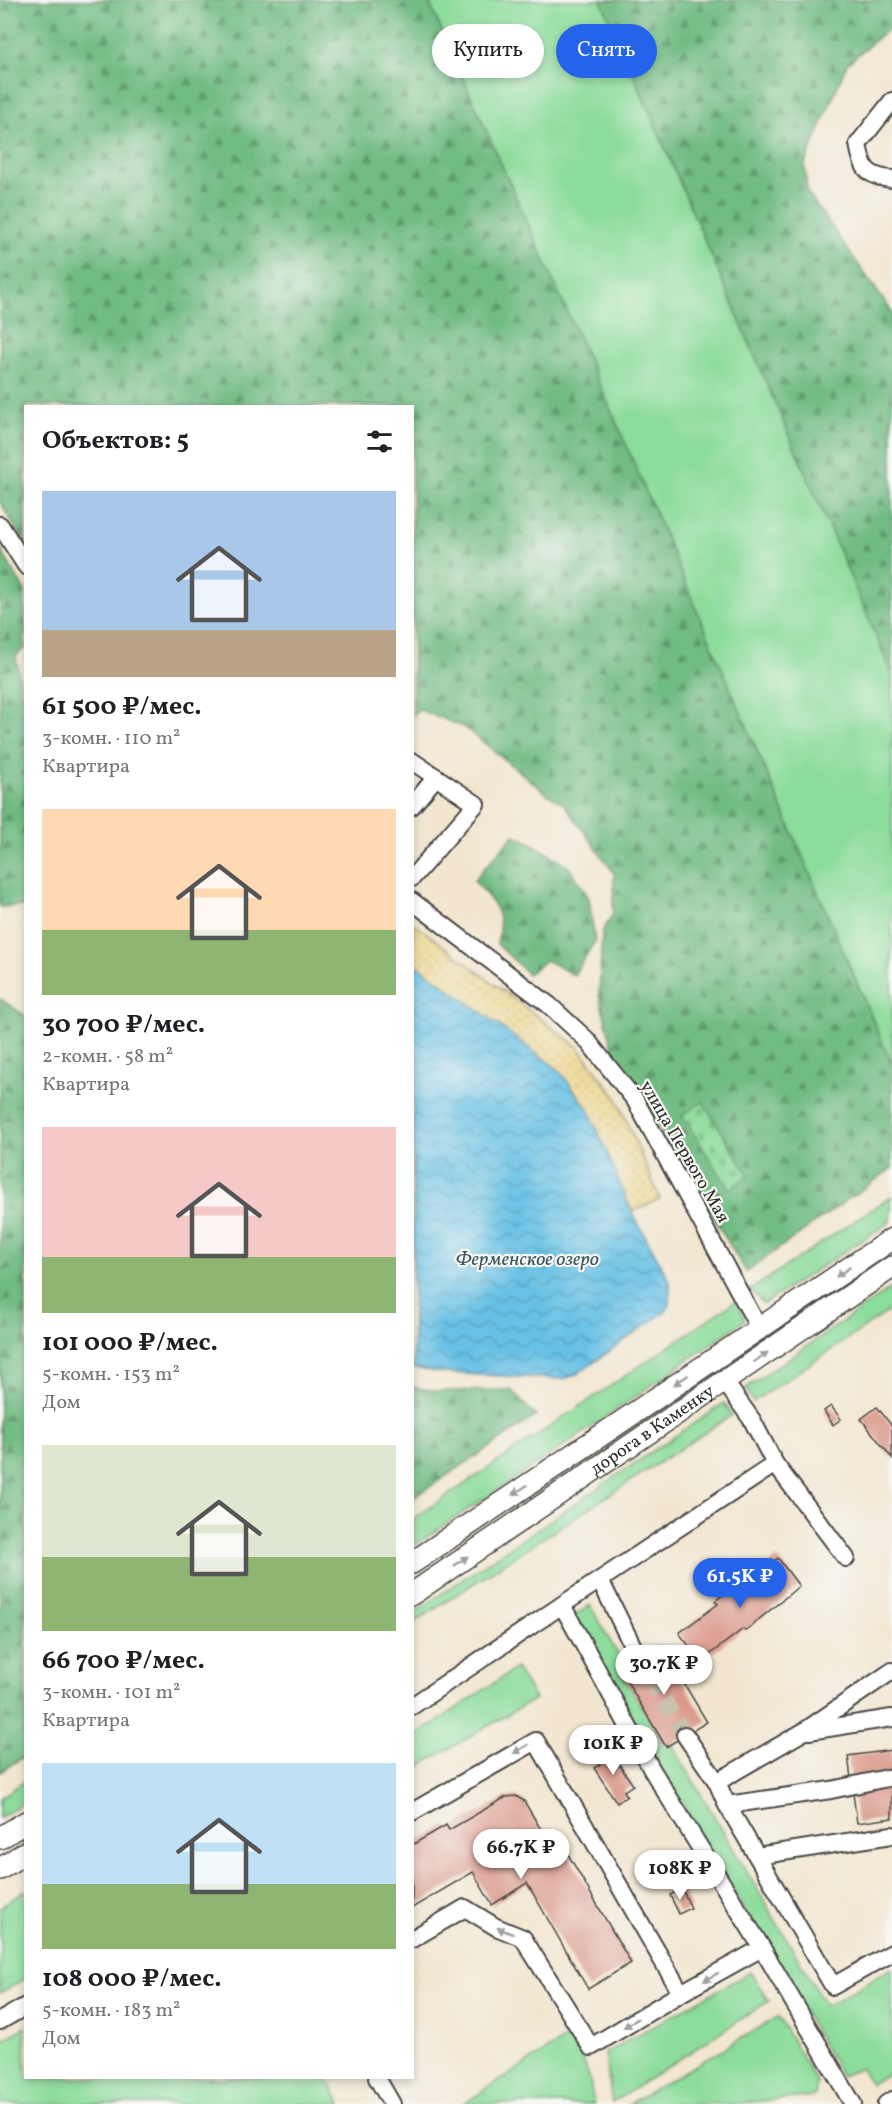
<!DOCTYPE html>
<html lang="ru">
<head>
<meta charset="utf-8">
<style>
  :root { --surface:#fff; --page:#f2f2f2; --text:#202124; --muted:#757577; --accent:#2563eb }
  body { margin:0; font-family:Vollkorn,serif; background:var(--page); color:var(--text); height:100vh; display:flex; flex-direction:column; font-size:22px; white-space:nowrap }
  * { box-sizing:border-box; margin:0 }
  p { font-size:20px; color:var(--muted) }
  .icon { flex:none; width:33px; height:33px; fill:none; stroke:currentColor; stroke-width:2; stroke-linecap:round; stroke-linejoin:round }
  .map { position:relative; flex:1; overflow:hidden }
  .side { position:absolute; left:24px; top:405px; width:390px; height:1674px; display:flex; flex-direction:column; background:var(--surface); border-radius:0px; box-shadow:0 3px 9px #0003 }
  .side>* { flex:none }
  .top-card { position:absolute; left:432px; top:24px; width:369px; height:54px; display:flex; gap:12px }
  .price { position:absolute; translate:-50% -51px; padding:0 14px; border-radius:21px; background:#fff; color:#222; font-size:20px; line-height:39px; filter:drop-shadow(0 2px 3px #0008) }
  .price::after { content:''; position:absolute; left:50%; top:36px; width:18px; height:14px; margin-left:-9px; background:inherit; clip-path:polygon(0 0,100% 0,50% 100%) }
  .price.on { background:var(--accent); color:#fff }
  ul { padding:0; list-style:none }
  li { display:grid; align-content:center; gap:12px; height:318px; padding:0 18px }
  li span { display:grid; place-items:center; height:186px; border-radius:0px; color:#555 }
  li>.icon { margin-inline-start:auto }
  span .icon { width:108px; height:108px; fill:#fffc; stroke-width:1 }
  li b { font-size:26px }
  h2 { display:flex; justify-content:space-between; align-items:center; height:72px; padding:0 18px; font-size:26px }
  .tag { padding:0 21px; border-radius:27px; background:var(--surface); box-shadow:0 3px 9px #0003; font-size:21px; line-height:54px }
  .tag.on { background:var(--accent); color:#fff }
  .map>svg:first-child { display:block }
  .green { fill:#8cdc9b; stroke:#5c8463; stroke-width:1.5 }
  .forest { fill:url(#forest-firs); stroke:#4e7457; stroke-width:1.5 }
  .sand { fill:url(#sand-dots); stroke:#8c8264; stroke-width:1.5 }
  .cemetery { fill:url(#cemetery-stones); stroke:#5c8463; stroke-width:1.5 }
  .water { fill:url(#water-waves); stroke:#497688; stroke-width:1.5 }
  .building { fill:#db9a8b }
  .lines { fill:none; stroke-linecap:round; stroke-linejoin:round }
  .minor-tunnel { stroke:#cac1af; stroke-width:16; stroke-dasharray:16 8; stroke-linecap:butt }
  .minor-casing { stroke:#494744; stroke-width:20 }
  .major-casing { stroke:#494744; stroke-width:24 }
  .minor { stroke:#fff; stroke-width:16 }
  .major { stroke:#fff; stroke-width:21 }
  .oneway { fill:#a0a0a0 }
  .labels { text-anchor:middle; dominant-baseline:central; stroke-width:4.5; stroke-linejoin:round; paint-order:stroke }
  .street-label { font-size:18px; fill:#2b2b2b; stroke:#f6f6f2 }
  .water-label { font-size:20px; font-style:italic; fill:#3d5863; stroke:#f6f6f2 }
</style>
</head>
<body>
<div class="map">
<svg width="892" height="2104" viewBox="0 0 892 2104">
  <defs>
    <pattern id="forest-firs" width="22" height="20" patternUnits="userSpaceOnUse" patternTransform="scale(1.5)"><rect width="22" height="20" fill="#71bc83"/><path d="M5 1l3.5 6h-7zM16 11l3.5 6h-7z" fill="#5d996b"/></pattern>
    <pattern id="sand-dots" width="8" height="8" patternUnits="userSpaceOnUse" patternTransform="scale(1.5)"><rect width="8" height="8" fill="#eeda9e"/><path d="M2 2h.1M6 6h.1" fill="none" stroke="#cb8" stroke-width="1.8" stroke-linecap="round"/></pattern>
    <pattern id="cemetery-stones" width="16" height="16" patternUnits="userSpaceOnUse" patternTransform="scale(1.5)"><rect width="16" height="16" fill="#8cdc9b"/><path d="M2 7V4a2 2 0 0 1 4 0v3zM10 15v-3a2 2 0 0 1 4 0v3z" fill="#79bd86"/></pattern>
    <pattern id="water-waves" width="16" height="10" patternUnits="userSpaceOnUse" patternTransform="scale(1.5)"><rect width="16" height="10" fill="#67c1e5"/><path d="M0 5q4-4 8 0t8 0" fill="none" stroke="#559dba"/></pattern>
  </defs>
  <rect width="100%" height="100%" fill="#f6f6f2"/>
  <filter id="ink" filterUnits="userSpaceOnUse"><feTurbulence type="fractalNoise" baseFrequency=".0167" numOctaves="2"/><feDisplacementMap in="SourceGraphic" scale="12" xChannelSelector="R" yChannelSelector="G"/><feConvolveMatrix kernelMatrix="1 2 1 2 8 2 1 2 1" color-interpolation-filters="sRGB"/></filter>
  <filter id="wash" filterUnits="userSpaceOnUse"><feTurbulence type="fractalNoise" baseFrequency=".008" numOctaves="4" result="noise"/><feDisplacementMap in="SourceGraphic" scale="24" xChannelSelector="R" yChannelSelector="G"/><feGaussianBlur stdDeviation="1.35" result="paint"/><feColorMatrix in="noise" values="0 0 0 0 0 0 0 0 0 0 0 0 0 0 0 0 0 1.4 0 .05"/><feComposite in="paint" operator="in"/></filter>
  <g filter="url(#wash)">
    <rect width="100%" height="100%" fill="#f2e6d0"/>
    <g class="green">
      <path d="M428,0H601L892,673V1065L614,417Z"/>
      <path d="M892,1196L890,1222L764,1304L750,1290Z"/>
      <path d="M892,1288V1309L753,1402L746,1388Z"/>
      <path d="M736,1301L745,1320L580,1435L413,1546V1519Z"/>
      <path d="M724,1403L732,1415L413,1623V1613Z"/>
      <path d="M590,1605L625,1667L620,1670L665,1746L671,1743L826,2006L892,1968V2072L870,2084L861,2068L841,2076L573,1617Z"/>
      <path d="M516,1668L535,1699L413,1770V1738Z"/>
      <path d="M25,1781V1801L0,1818V1798Z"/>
      <path d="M25,1891V1979L0,1993V1907Z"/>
      <path d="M750,1972L769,2001L612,2103L605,2053Z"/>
      <path d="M778,2017L817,2082L815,2096L730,2104H629Z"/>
      <path d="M25,2027L26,2078H327L341,2104H0V2042Z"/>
      <path d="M572,2034L589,2076L594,2104H463Z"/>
    </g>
    <g class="forest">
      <path d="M0,0H428L614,417L892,1065V1168L746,1272L614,1053L599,995L602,932L613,913L614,873L564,804L547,794L464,727L420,710L413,715L412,406H26L25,544L0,502Z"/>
      <path d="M601,0H892V26L847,64L805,164L807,192L892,312V673Z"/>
      <path d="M0,549L25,591V648L16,656L22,695L26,696L25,906L0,907Z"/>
      <path d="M514,835L532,843L569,867L589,898L595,941L574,975L546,960L528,974L497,944C505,912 494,904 474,880Z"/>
      <path d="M0,999L26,1016V1755L0,1772Z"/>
      <path d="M413,1387L435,1391L511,1390L536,1416L413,1498Z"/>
    </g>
    <path class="sand" d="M413,923L579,1048L616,1097L660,1199L632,1212L589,1110L413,962Z"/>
    <path class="cemetery" d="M703,1102L749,1176L729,1189L682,1115Z"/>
    <path class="water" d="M413,962L558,1069L589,1110L632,1212L670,1281V1305L666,1311L576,1375L563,1379L443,1373L413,1368Z"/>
    <g id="blocks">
      <g class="building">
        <path d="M831,1406L841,1419L833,1425L824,1411Z"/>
        <path d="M877,1407L892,1426V1458L861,1419Z"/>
        <path d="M778,1558L799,1586L745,1631L743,1629L701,1661L679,1633L718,1604L715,1601L755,1570L758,1573Z"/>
        <path d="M661,1645L707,1722L666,1747L620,1670Z"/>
        <path d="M892,1750V1818L857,1823L848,1756Z"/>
        <path d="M602,1752L605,1756L611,1752L633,1785L624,1791L627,1796L617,1803L594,1768L600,1764L595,1756Z"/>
        <path d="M516,1796L524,1801L549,1843L558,1837L631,1963L588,1989L527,1883L492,1905L473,1872L412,1908V1845L446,1825L449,1830L506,1797Z"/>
        <path d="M682,1889L691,1908L679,1914L670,1895Z"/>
      </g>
    </g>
  </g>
  <g filter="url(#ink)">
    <use href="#blocks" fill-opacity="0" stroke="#494744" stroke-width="1.5"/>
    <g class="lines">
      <path class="minor-tunnel" d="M639,1659L685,1735"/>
      <g class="minor-casing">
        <g id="minor">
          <path d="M892,101L858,144C862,167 866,177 892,179"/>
          <path d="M0,525L26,566"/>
          <path d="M412,761L476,804L412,878"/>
          <path d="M412,806L436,777"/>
          <path d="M412,901L549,1005L586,1039L635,1100L759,1328"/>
          <path d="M725,1382L752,1420L775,1464L846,1558"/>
          <path d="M600,1580L639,1659"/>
          <path d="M562,1605L775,1464"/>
          <path d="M412,1706L562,1605L652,1770L762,1948L853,2104"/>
          <path d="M809,1731L892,1718"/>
          <path d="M685,1735L717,1782L727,1805L833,1986L892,1953"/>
          <path d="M717,1782L803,1732L892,1671"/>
          <path d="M727,1805L831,1790L892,1777"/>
          <path d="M412,1812L536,1741L681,1993L762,1948"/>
          <path d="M757,1856L892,1835"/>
          <path d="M412,1939L465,1908L496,1927L523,1938L591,2047L681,1993"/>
          <path d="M0,2021L26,2006"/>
          <path d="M377,2078L392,2104"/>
          <path d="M886,2104L892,2100"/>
        </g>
      </g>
      <g class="major-casing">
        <g id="major">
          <path d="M412,1563L892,1239"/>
          <path id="s1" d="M412,1594L892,1267"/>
          <path d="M0,1838L26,1822"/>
          <path d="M0,1869L26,1852"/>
        </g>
      </g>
      <use href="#minor" class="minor"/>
      <use href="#major" class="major"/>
    </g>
    <defs><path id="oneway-solid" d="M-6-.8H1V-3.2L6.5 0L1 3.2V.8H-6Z" transform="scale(1.5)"/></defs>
    <g class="oneway">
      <use href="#oneway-solid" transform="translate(843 1272) rotate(146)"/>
      <use href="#oneway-solid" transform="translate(761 1357) rotate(-35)"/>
      <use href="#oneway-solid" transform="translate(681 1380) rotate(146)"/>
      <use href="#oneway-solid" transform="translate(520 1490) rotate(146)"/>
      <use href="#oneway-solid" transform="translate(461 1561) rotate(-34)"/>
      <use href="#oneway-solid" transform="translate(521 1749) rotate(150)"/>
      <use href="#oneway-solid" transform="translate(505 1931) rotate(-158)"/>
      <use href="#oneway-solid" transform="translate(711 1977) rotate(151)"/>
      <use href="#oneway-solid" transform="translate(631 2023) rotate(149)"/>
    </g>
  </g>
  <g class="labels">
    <g class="street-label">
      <text transform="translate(684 1152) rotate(60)">улица Первого Мая</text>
      <text stroke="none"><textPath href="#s1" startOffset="291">дорога в Каменку</textPath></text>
    </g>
    <g class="water-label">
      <text x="527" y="1260">Ферменское озеро</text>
    </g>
  </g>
</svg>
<b class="price on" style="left:740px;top:1609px">61.5K ₽</b>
<b class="price" style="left:664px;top:1696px">30.7K ₽</b>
<b class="price" style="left:613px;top:1776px">101K ₽</b>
<b class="price" style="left:521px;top:1880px">66.7K ₽</b>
<b class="price" style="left:680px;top:1901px">108K ₽</b>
<div class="top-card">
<a class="tag">Купить</a>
<a class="tag on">Снять</a>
</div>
<section class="side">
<h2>Объектов: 5<svg class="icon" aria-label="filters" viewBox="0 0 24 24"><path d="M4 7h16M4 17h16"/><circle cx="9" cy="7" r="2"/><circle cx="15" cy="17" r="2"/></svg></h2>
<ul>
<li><span style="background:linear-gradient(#a9c7e8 75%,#b9a48a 0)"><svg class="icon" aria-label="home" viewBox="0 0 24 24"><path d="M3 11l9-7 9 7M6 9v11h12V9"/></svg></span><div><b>61 500 ₽/мес.</b><p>3-комн. · 110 m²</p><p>Квартира</p></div></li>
<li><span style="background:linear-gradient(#ffd9b3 65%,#8fb573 0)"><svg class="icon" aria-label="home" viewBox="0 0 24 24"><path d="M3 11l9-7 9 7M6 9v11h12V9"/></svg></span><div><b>30 700 ₽/мес.</b><p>2-комн. · 58 m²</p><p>Квартира</p></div></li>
<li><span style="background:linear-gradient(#f6c9c9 70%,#8fb573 0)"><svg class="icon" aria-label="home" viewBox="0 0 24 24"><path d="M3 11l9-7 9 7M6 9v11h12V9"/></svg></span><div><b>101 000 ₽/мес.</b><p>5-комн. · 153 m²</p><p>Дом</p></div></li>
<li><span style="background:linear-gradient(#dfe7d0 60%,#8fb573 0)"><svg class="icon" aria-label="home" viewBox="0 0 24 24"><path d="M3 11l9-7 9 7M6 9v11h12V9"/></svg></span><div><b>66 700 ₽/мес.</b><p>3-комн. · 101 m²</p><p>Квартира</p></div></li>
<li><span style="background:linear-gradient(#bfe0f5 65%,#8fb573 0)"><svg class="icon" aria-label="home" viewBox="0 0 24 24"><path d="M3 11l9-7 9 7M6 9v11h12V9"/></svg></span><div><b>108 000 ₽/мес.</b><p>5-комн. · 183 m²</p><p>Дом</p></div></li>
</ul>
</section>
</div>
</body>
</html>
